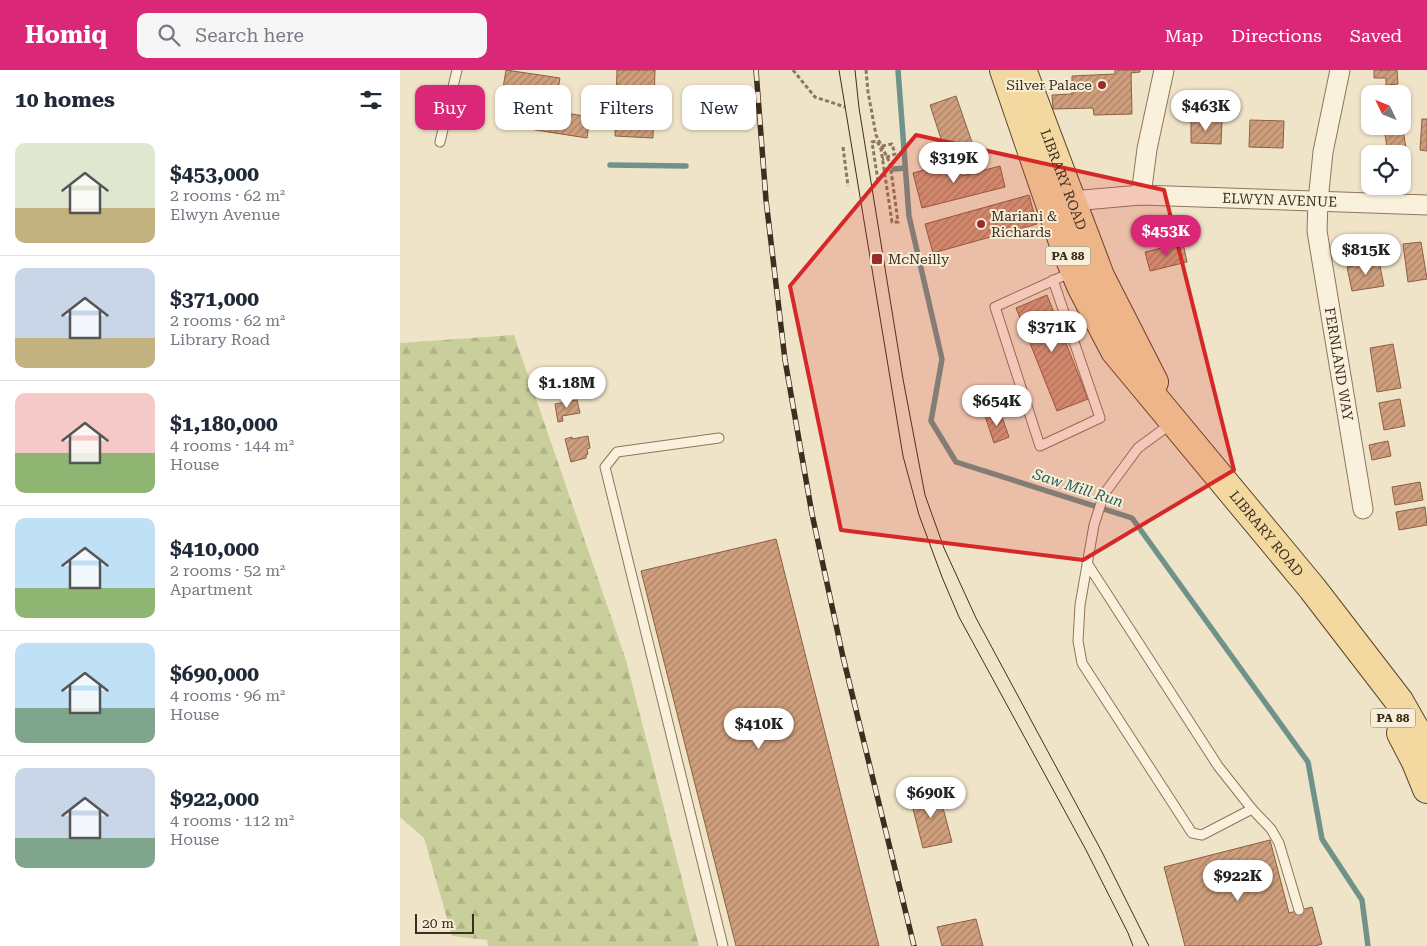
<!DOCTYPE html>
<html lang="en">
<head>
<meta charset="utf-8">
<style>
  :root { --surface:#fff; --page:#f6f6f7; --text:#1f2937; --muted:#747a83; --line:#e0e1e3; --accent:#db2777 }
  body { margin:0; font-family:"Roboto Serif",serif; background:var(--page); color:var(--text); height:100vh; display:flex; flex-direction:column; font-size:19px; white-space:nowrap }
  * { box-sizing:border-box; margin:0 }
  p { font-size:16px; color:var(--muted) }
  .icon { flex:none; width:28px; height:28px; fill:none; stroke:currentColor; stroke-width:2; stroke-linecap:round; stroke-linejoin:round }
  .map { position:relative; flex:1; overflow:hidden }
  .details { display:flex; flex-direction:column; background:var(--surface); width:400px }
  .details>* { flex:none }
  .guide { position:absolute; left:15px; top:15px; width:475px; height:45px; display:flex; gap:10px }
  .needle { width:32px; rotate:313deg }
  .controls { position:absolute; left:961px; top:15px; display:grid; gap:10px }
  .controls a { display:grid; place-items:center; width:50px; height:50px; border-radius:10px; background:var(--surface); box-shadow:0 1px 4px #0004; font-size:25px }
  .scale { position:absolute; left:15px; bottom:12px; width:59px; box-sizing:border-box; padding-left:5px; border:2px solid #3d2e20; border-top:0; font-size:14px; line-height:18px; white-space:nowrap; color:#3d2e20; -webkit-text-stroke:4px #f7eed8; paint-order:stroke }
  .price { position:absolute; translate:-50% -42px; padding:0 11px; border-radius:18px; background:#fff; color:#222; font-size:16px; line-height:32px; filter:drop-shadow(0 1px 2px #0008) }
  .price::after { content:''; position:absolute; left:50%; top:30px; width:15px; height:11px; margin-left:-8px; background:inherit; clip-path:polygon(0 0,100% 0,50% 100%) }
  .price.active { background:var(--accent); color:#fff }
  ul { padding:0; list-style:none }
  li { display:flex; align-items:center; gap:15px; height:125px; padding:0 15px }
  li+li { border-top:1px solid var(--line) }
  li span { display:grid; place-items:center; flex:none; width:140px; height:100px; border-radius:10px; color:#555 }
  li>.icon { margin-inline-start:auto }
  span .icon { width:60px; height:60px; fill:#fffc; stroke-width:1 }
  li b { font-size:21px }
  h2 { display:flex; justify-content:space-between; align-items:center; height:60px; padding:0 15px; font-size:21px }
  .pill { padding:0 18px; border-radius:10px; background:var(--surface); box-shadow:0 1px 4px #0004; font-size:18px; line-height:45px }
  .pill.active { background:var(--accent); color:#fff }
  header { display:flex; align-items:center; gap:30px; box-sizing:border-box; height:70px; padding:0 25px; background:var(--accent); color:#fff }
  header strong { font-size:24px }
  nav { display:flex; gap:28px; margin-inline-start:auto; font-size:18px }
  .search { width:350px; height:45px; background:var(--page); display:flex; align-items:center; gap:12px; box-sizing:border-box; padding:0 18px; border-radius:10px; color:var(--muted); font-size:19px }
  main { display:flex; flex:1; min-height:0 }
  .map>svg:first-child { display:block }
  .forest { fill:url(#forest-firs) }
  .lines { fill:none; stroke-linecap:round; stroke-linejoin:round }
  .stream { stroke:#6f938a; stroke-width:5.5 }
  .building { fill:url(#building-hatch); stroke:#8d5f41 }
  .service-casing { stroke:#8d765c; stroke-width:11 }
  .minor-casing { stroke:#8d765c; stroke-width:21 }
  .primary-casing { stroke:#5b4430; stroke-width:30 }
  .path { stroke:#8d765c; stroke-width:3; stroke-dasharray:4 2.5; stroke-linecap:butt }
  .service { stroke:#faf1dc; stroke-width:9 }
  .minor { stroke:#faf1dc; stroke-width:19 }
  .primary { stroke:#f3d9a0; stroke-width:28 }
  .tram { stroke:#3d2e20; stroke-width:1 }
  .rail-casing { stroke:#3d2e20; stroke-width:5.5 }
  .rail { stroke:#f7eed8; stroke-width:4; stroke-dasharray:11; stroke-linecap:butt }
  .marked { fill:#d62828; fill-opacity:0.2; stroke:#d62828; stroke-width:4; stroke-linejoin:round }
  .poi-dot { fill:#9e2a2b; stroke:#f7eed8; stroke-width:2 }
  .labels { text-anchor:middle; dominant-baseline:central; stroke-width:4; stroke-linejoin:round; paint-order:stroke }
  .shield { fill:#f7eed8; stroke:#756857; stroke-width:1 }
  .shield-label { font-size:12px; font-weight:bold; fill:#3d2e20 }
  .poi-label { font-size:14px; fill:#3d2e20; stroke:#f7eed8; text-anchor:start }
  .street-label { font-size:14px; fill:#3d2e20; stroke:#f7eed8 }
  .water-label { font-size:15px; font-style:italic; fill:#2f5d5a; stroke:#f7eed8 }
</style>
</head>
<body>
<header>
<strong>Homiq</strong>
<div class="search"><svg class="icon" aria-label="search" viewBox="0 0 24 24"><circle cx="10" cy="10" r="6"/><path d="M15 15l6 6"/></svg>Search here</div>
<nav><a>Map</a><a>Directions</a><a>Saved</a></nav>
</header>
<main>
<section class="details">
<h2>10 homes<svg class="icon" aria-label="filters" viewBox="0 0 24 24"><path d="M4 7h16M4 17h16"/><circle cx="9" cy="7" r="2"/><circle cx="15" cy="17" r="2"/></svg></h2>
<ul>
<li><span style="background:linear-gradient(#dfe7d0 65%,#c2b280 0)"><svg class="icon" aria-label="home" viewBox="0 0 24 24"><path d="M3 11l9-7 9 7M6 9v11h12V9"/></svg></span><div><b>$453,000</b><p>2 rooms · 62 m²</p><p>Elwyn Avenue</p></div></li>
<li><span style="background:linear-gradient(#c9d6e8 70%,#c2b280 0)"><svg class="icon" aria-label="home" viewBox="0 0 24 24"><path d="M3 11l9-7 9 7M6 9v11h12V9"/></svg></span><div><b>$371,000</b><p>2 rooms · 62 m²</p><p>Library Road</p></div></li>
<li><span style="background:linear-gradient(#f6c9c9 60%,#8fb573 0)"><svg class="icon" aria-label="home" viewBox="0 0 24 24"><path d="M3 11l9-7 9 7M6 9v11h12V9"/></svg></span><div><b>$1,180,000</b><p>4 rooms · 144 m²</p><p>House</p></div></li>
<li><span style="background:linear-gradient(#bfe0f5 70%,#8fb573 0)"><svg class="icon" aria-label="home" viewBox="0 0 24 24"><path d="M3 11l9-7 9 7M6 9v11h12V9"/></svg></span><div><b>$410,000</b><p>2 rooms · 52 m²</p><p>Apartment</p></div></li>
<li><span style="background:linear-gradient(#bfe0f5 65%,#7fa58c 0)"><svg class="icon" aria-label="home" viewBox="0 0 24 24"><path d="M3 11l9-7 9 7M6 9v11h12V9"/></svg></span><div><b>$690,000</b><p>4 rooms · 96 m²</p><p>House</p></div></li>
<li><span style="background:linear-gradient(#c9d6e8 70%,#7fa58c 0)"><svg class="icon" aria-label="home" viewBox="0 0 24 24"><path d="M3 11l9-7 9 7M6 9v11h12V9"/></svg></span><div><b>$922,000</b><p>4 rooms · 112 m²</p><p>House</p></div></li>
</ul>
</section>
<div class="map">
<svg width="1027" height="876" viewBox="0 0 1027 876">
  <defs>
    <pattern id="forest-firs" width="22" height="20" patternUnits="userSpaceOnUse" patternTransform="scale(1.25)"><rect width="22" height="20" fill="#c9cf9b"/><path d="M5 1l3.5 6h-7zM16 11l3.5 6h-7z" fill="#aeb285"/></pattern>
    <pattern id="building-hatch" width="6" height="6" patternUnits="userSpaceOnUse" patternTransform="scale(1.25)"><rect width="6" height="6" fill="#cf9f7d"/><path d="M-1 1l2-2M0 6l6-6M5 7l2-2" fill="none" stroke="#a98266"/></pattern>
  </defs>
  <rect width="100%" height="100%" fill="#f0e4c8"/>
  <path class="forest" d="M114,265L226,590L299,876H88L87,870L52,866L24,768L0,747V273Z"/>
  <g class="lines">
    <g class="stream">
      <path d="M498,0L509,146L542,289L531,351L556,392L732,448L908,692L922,769L962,830L968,876"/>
      <path d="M210,95L286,96"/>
      <path d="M494,99L505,98"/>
    </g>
  </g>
  <g class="building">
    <path d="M106,0L160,8L154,41L190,47L187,68L97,54Z"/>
    <path d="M217,0H255L253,68L215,66Z"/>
    <path d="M715,0H740V2L731,3L732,44L694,45L693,38L653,39L652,25L672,24V6L715,4Z"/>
    <path d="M974,0H997L998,14L986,15V8H974Z"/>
    <path d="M556,26L575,81L548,90L530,35Z"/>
    <path d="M1022,49H1027V81L1020,80Z"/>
    <path d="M791,50L822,51L821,74L791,73Z"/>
    <path d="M850,50L884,51L883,78L849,77Z"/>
    <path d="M1002,54L1008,90L1002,91V84H988L984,58L991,56H1002Z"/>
    <path d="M558,91L562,106L600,96L605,117L522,138L513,103Z"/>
    <path d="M629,125L637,154L533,183L525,154Z"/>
    <path d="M1021,172L1027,209L1008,212L1003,174Z"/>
    <path d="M783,173L787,192L750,201L745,182Z"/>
    <path d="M979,191L984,216L952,221L947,197Z"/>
    <path d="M647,225L688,329L657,341L616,238Z"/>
    <path d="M993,274L1001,318L977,322L970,278Z"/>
    <path d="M1000,329L1005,356L984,360L979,333Z"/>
    <path d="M177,330L180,343L162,346L163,351L158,352L155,334Z"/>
    <path d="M600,341L609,367L594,373L585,346Z"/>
    <path d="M188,366L190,378L187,379L188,384L186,385V388L171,392L165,369L172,367V369Z"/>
    <path d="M988,371L991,386L972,390L969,375Z"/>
    <path d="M1020,412L1023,430L995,435L992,417Z"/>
    <path d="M1025,437L1027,455L999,460L996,442Z"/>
    <path d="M376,469L479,876H336L241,501Z"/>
    <path d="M538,719L552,772L523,778L510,727Z"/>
    <path d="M870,770L889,843L912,837L922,874L915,876H785L764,797Z"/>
    <path d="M576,849L583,876H542L537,857Z"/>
  </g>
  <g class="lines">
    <g class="service-casing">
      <g id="service">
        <path d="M40,72L57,0"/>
        <path d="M653,210L700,348L640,376L595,237L672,202"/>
        <path d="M319,368L217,382L205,397L323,876"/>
        <path d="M687,493L818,696L852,739L802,765L792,763L682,593L678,571L680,535L694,455L704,424L738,378L772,353"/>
        <path d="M852,739L871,759L879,773L899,840"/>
      </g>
    </g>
    <g class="minor-casing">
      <g id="minor">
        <path id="s1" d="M940,0L923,82L918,131L917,161L963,439"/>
        <path d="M741,125L747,79L764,0"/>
        <path id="s2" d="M672,131L741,125L1027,135"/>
      </g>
    </g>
    <g class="primary-casing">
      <g id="primary">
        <path id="s3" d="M604,0L664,175L681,216L715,281L912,518L999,631L1027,680"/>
        <path id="s4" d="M623,2L700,206L754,312"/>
        <path d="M1001,663L1016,692L1027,719"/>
      </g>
    </g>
    <g class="path">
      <path d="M393,0L415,27L445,37"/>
      <path d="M466,0L468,22L476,65L490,93L498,152H492L481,79L477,71L472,72L478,111"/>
      <path d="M482,76L492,74L495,84L482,89"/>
      <path d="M443,77L448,116"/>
    </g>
    <use href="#service" class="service"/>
    <use href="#minor" class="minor"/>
    <use href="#primary" class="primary"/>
    <g class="tram">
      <path d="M439,0L503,386L519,445L542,507L559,547L686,780L728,863L733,876"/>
      <path d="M455,0L459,38L503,309L525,425L544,478L576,548L702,782L749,876"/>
    </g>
    <g class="rail-casing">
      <path id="rail" d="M356,0L366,130L385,290L412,444L443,587L514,876"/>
    </g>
    <use href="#rail" class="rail"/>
  </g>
  <path class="marked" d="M516,65L764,120L834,400L683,490L441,460L390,216Z"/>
  <g class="poi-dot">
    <circle cx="702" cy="15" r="5"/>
    <circle cx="581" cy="154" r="5"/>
    <rect x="471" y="183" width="12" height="12" rx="2.5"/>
  </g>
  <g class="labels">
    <g class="shield">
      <rect x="645.5" y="176.5" width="45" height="19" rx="4"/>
      <rect x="970.5" y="638.5" width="45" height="19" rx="4"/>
    </g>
    <g class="shield-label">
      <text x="668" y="186">PA 88</text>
      <text x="993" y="648">PA 88</text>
    </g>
    <g class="poi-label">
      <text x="692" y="15" text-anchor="end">Silver Palace</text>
      <text x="591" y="146">Mariani &amp;<tspan x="591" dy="16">Richards</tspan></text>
      <text x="488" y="189">McNeilly</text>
    </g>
    <g class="street-label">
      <text stroke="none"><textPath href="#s4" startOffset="115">LIBRARY ROAD</textPath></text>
      <text stroke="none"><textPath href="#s2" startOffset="208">ELWYN AVENUE</textPath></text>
      <text stroke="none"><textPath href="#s1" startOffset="298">FERNLAND WAY</textPath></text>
      <text stroke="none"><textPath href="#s3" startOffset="540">LIBRARY ROAD</textPath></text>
    </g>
    <g class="water-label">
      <text transform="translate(678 418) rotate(18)">Saw Mill Run</text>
    </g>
  </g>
</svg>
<div class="controls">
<a><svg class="needle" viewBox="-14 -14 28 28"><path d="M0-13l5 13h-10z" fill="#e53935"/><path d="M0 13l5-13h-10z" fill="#747a83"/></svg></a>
<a><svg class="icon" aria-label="locate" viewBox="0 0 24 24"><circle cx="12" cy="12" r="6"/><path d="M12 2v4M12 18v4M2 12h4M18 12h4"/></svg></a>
</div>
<div class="scale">20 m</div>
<b class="price" style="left:806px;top:62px">$463K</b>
<b class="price" style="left:554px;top:114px">$319K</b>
<b class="price active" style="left:766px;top:187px">$453K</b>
<b class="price" style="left:966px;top:206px">$815K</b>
<b class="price" style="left:652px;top:283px">$371K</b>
<b class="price" style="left:167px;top:339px">$1.18M</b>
<b class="price" style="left:597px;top:357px">$654K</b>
<b class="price" style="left:359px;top:680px">$410K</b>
<b class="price" style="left:531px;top:749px">$690K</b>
<b class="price" style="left:838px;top:832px">$922K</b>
<div class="guide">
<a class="pill active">Buy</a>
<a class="pill">Rent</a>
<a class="pill">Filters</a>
<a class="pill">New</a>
</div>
</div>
</main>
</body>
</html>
